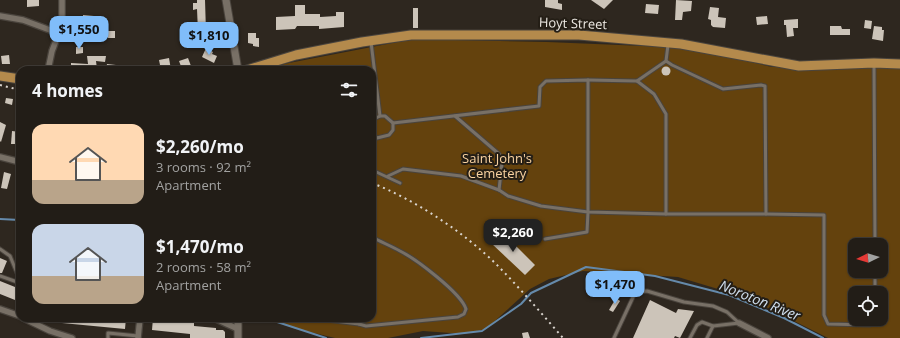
<!DOCTYPE html>
<html lang="en">
<head>
<meta charset="utf-8">
<style>
  :root { --surface:#221d17; --page:#2e2a24; --text:#f1f3f6; --muted:#a2a2a1; --line:#3f3b36; --accent:#80bdfa }
  body { margin:0; font-family:"Open Sans",sans-serif; background:var(--page); color:var(--text); height:100vh; display:flex; flex-direction:column; font-size:15px; white-space:nowrap }
  * { box-sizing:border-box; margin:0 }
  p { font-size:13px; color:var(--muted) }
  .icon { flex:none; width:22px; height:22px; fill:none; stroke:currentColor; stroke-width:2; stroke-linecap:round; stroke-linejoin:round }
  .map { position:relative; flex:1; overflow:hidden }
  .details { position:absolute; left:16px; top:66px; width:360px; height:256px; display:flex; flex-direction:column; background:var(--surface); border-radius:12px; box-shadow:0 1px 3px #0004,0 0 0 1px var(--line) }
  .details>* { flex:none }
  .needle { width:26px; rotate:265deg }
  .tools { position:absolute; left:848px; top:238px; display:grid; gap:8px }
  .tools a { display:grid; place-items:center; width:40px; height:40px; border-radius:8px; background:var(--surface); box-shadow:0 1px 3px #0004,0 0 0 1px var(--line); font-size:20px }
  .price { position:absolute; translate:-50% -34px; padding:0 9px; border-radius:8px; background:var(--accent); color:#111; font-size:13px; line-height:26px; filter:drop-shadow(0 1px 2px #0008) }
  .price::after { content:''; position:absolute; left:50%; top:24px; width:12px; height:9px; margin-left:-6px; background:inherit; clip-path:polygon(0 0,100% 0,50% 100%) }
  .price.active { background:#222; color:#fff }
  ul { padding:0; list-style:none }
  li { display:flex; align-items:center; gap:12px; height:100px; padding:0 16px }
  li span { display:grid; place-items:center; flex:none; width:112px; height:80px; border-radius:12px; color:#555 }
  li>.icon { margin-inline-start:auto }
  span .icon { width:48px; height:48px; fill:#fffc; stroke-width:1 }
  li b { font-size:17px }
  h2 { display:flex; justify-content:space-between; align-items:center; height:48px; padding:0 16px; font-size:17px }
  .map>svg:first-child { display:block }
  .green { fill:#64420d; fill-rule:evenodd }
  .lines { fill:none; stroke-linecap:round; stroke-linejoin:round }
  .stream { stroke:#658aab; stroke-width:2 }
  .building { fill:#ccc4b9 }
  .service-casing { stroke:#4a443d; stroke-width:5 }
  .minor-casing { stroke:#4a443d; stroke-width:8 }
  .tertiary-casing { stroke:#4a443d; stroke-width:9 }
  .primary-casing { stroke:#4a443d; stroke-width:11 }
  .service { stroke:#787066; stroke-width:3 }
  .minor { stroke:#787066; stroke-width:5.5 }
  .tertiary { stroke:#787066; stroke-width:7 }
  .primary { stroke:#b48a4c; stroke-width:9 }
  .rail { stroke:#d9d4ce; stroke-width:2; stroke-dasharray:2 4; stroke-linecap:butt }
  .labels { text-anchor:middle; dominant-baseline:central; stroke-width:4; stroke-linejoin:round; paint-order:stroke }
  .street-label { font-size:13px; fill:#ede9e3; stroke:#241e16 }
  .park-label { font-size:13px; fill:#fad3a1; stroke:#241e16 }
  .water-label { font-size:14px; font-style:italic; fill:#d1e0ef; stroke:#241e16 }
</style>
</head>
<body>
<div class="map">
<svg width="900" height="338" viewBox="0 0 900 338">
  <rect width="100%" height="100%" fill="#2e271f"/>
  <path class="green" d="M413,39L547,42L692,48L772,67H900V338H828L748,298L678,277L583,271L549,279L530,289L486,329L464,334L423,331L388,338H335L293,328L267,318H372V70H260L289,63ZM855,245H881V271H855ZM855,293H881V319H855Z"/>
  <g class="lines">
    <g class="stream">
      <path d="M0,219L20,220"/>
      <path d="M265,318L326,338"/>
      <path d="M421,338L482,331L521,304L531,293L586,267L655,276L729,295L784,318L823,338"/>
    </g>
  </g>
  <g class="building">
    <path d="M27,0H39V6L27,7Z"/>
    <path d="M197,0H205L206,32H198L197,9L193,10V3H197Z"/>
    <path d="M545,0H558V3L562,4V10L545,7Z"/>
    <path d="M591,0H613L604,9Z"/>
    <path d="M676,0L692,1L691,11L683,12L682,20H675Z"/>
    <path d="M646,4L659,5L658,14L645,13Z"/>
    <path d="M295,5H305V14H320V17L336,16V12H344V27L319,29V26H297L295,29L276,30V17L295,16Z"/>
    <path d="M710,7L719,8L718,17L726,18L725,28L713,27L711,25V20L708,19Z"/>
    <rect x="413" y="8" width="5" height="20"/>
    <path d="M83,15L94,16V19H97V30L83,29Z"/>
    <path d="M767,16L768,24L757,25L756,17Z"/>
    <path d="M798,19V28H793L794,36L787,37L786,25H784V20Z"/>
    <path d="M865,20L872,21L871,29L864,28Z"/>
    <path d="M830,26H841L842,29H850V35H830Z"/>
    <path d="M874,26L882,27V30H884L883,41L872,39Z"/>
    <rect x="108" y="31" width="7" height="7"/>
    <path d="M248,33H256V38H259V47L253,46V44L248,43Z"/>
    <path d="M76,47H83V53L76,54Z"/>
    <path d="M206,48L213,52L212,54L217,56L214,63L202,57Z"/>
    <path d="M9,55L10,64H2L1,56Z"/>
    <path d="M87,56H106L105,62L96,61L97,69L94,70H71V63L88,64Z"/>
    <path d="M169,58L171,70H161L159,60Z"/>
    <path d="M188,58L191,66L182,69L179,61Z"/>
    <path d="M107,64L116,65L115,70H106Z"/>
    <circle cx="666" cy="71" r="4.5"/>
    <path d="M6,98L13,99L12,105L5,103Z"/>
    <path d="M0,122L6,125L1,142L0,141Z"/>
    <path d="M12,131L20,132V144H11Z"/>
    <path d="M4,172L11,174L7,189L1,188Z"/>
    <path d="M502,232L535,265L525,275L491,243Z"/>
    <path d="M0,258L7,261L2,273H0Z"/>
    <path d="M0,281L20,289V302L0,294Z"/>
    <path d="M616,298L620,301L613,312L609,310Z"/>
    <path d="M650,300L676,313L678,309L694,311L680,338L675,336L674,338H633Z"/>
    <path d="M62,318H126L125,329L62,323Z"/>
    <path d="M153,318L187,321V319L194,320V326L216,328V330H223L225,332V338H190V334L152,330Z"/>
    <path d="M528,332L530,338H523L522,333Z"/>
  </g>
  <g class="lines">
    <g class="service-casing">
      <g id="service">
        <path d="M371,42L380,116L372,120"/>
        <path d="M666,61L672,65L723,89L761,85L765,86L766,214H666"/>
        <path d="M874,65L875,245"/>
        <path d="M588,80L637,81L666,61L668,45"/>
        <path d="M380,116H385L393,123L539,106L540,87L546,81L588,80V212L666,214V114L654,94L637,81"/>
        <path d="M455,116L499,154L502,163L499,190L508,196L541,206L588,212L587,232L545,239"/>
        <path d="M372,133L377,138L389,135L393,130V123"/>
        <path d="M372,170L400,183"/>
        <path d="M388,176L403,169L461,176L499,190"/>
        <path d="M766,214L824,215V315L828,324L870,325L875,319"/>
        <path d="M0,249L10,256L20,280"/>
        <path d="M875,271V293"/>
        <path d="M0,276L20,283"/>
        <path d="M310,318L359,324"/>
        <path d="M359,318V324L366,326L458,317L464,314L466,309C461,293 416,259 400,251C391,246 381,242 372,237"/>
        <path d="M38,325V318"/>
        <path d="M108,338V333L138,336"/>
        <path d="M614,338L634,295L639,292L647,291L684,302L713,306L727,312L739,323"/>
        <path d="M690,338L697,325L702,322L713,326L739,323"/>
        <path d="M707,338L713,326"/>
      </g>
    </g>
    <g class="minor-casing">
      <g id="minor">
        <path d="M0,16L23,20L58,33"/>
        <path d="M48,70L52,51L62,25V0"/>
        <path d="M0,157L20,162"/>
        <path d="M0,309L20,316"/>
        <path d="M23,318L50,331L72,338"/>
        <path d="M214,318L238,329"/>
        <path d="M739,323L768,338"/>
        <path d="M138,338L140,318"/>
      </g>
    </g>
    <g class="tertiary-casing">
      <g id="tertiary">
        <path d="M226,0L238,70"/>
        <path d="M238,338V318"/>
      </g>
    </g>
    <g class="primary-casing">
      <g id="primary">
        <path d="M247,70L296,55L362,42L411,35H579L681,44L799,66L874,63L900,64"/>
        <path d="M0,76L20,79"/>
      </g>
    </g>
    <use href="#service" class="service"/>
    <use href="#minor" class="minor"/>
    <use href="#tertiary" class="tertiary"/>
    <use href="#primary" class="primary"/>
    <g class="rail">
      <path d="M0,85L20,90"/>
      <path d="M372,183C415,200 462,231 495,263C519,287 541,313 563,338"/>
    </g>
  </g>
  <g class="labels">
    <g class="street-label">
      <text transform="translate(573 23) rotate(2)">Hoyt Street</text>
    </g>
    <g class="park-label">
      <text x="497" y="158">Saint John's<tspan x="497" dy="15">Cemetery</tspan></text>
    </g>
    <g class="water-label">
      <text transform="translate(760 300) rotate(22)">Noroton River</text>
    </g>
  </g>
</svg>
<div class="tools">
<a><svg class="needle" viewBox="-14 -14 28 28"><path d="M0-13l5 13h-10z" fill="#e53935"/><path d="M0 13l5-13h-10z" fill="#a2a2a1"/></svg></a>
<a><svg class="icon" aria-label="locate" viewBox="0 0 24 24"><circle cx="12" cy="12" r="6"/><path d="M12 2v4M12 18v4M2 12h4M18 12h4"/></svg></a>
</div>
<b class="price" style="left:79px;top:50px">$1,550</b>
<b class="price" style="left:209px;top:56px">$1,810</b>
<b class="price active" style="left:513px;top:253px">$2,260</b>
<b class="price" style="left:615px;top:305px">$1,470</b>
<section class="details">
<h2>4 homes<svg class="icon" aria-label="filters" viewBox="0 0 24 24"><path d="M4 7h16M4 17h16"/><circle cx="9" cy="7" r="2"/><circle cx="15" cy="17" r="2"/></svg></h2>
<ul>
<li><span style="background:linear-gradient(#ffd9b3 70%,#b9a48a 0)"><svg class="icon" aria-label="home" viewBox="0 0 24 24"><path d="M3 11l9-7 9 7M6 9v11h12V9"/></svg></span><div><b>$2,260/mo</b><p>3 rooms · 92 m²</p><p>Apartment</p></div></li>
<li><span style="background:linear-gradient(#c9d6e8 65%,#b9a48a 0)"><svg class="icon" aria-label="home" viewBox="0 0 24 24"><path d="M3 11l9-7 9 7M6 9v11h12V9"/></svg></span><div><b>$1,470/mo</b><p>2 rooms · 58 m²</p><p>Apartment</p></div></li>
</ul>
</section>
</div>
</body>
</html>
